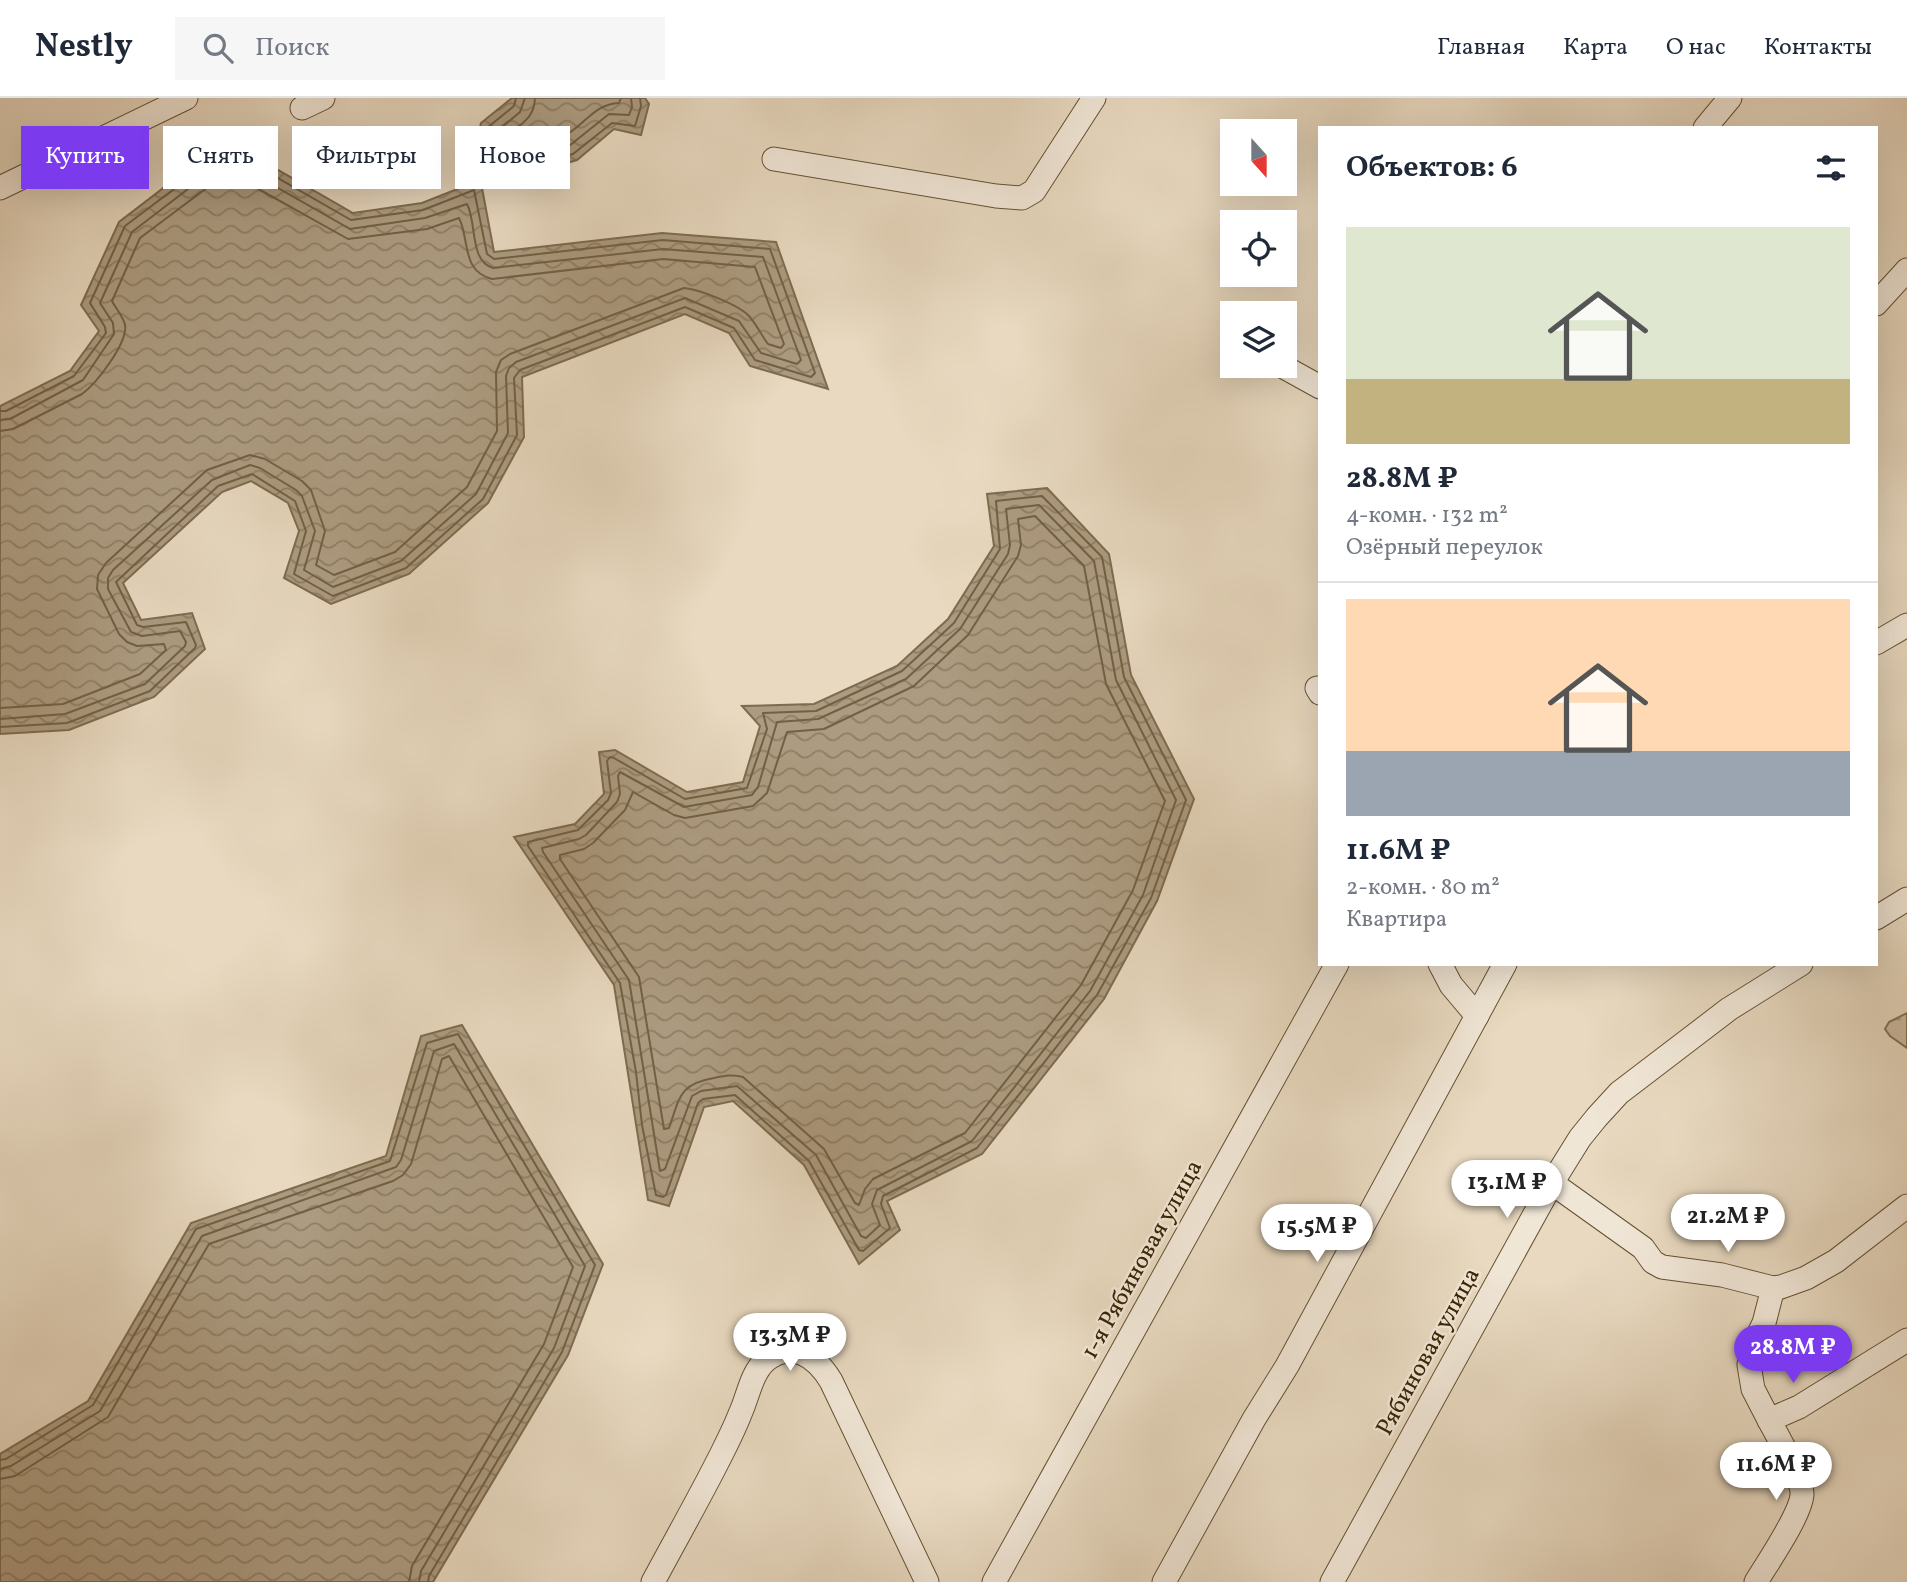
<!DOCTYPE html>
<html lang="ru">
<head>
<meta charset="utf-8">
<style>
  :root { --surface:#fff; --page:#f6f6f7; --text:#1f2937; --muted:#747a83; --line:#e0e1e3; --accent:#7c3aed }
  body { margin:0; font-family:Vollkorn,serif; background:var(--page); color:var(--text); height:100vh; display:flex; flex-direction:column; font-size:26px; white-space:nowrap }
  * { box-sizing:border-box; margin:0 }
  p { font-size:23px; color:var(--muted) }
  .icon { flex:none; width:38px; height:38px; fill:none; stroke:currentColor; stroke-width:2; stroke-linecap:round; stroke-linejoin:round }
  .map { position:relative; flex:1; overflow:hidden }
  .panel { position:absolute; left:1318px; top:28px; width:560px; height:840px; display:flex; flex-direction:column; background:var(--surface); border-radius:0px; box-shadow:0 7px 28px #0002 }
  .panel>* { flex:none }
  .banner { position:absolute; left:21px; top:28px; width:665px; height:63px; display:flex; gap:14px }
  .needle { width:46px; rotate:159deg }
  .fabs { position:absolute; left:1220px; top:21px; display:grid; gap:14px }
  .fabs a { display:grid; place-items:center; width:77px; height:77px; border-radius:0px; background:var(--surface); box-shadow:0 7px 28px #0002; font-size:35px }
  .price { position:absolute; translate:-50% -60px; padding:0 16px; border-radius:24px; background:#fff; color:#222; font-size:23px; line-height:46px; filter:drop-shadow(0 2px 4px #0008) }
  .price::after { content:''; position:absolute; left:50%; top:42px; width:21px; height:16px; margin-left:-10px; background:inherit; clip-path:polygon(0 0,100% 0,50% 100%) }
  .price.selected { background:var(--accent); color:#fff }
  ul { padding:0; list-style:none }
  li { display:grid; align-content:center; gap:14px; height:371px; padding:0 28px }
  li+li { border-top:2px solid var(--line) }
  li span { display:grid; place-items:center; height:217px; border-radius:0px; color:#555 }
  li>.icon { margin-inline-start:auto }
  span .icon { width:126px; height:126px; fill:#fffc; stroke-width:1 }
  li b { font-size:30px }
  h2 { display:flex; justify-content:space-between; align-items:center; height:84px; padding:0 28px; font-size:30px }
  .chip { padding:0 24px; border-radius:0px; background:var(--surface); box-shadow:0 7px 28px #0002; font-size:24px; line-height:63px }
  .chip.selected { background:var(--accent); color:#fff }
  header { display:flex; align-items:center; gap:42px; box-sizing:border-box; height:98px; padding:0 35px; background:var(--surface); border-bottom:2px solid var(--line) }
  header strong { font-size:33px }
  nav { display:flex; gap:38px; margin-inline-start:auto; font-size:24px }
  .search { width:490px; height:63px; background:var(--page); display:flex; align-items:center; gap:18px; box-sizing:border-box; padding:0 24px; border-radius:0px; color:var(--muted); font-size:26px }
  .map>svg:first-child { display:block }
  .forest { fill:url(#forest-firs); stroke:#826f52; stroke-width:2 }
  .water { fill:url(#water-waves); stroke:#7e6b4e; stroke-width:2 }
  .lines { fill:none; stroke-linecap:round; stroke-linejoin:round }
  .shore { stroke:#726042; stroke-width:2 }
  .minor-casing { stroke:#655132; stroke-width:25 }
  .minor { stroke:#f0e6d6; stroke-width:23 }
  .labels { text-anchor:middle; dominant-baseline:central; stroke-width:5; stroke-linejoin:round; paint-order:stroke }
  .street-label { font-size:24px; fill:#392403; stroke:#f0e6d6 }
</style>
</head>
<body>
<header>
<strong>Nestly</strong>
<div class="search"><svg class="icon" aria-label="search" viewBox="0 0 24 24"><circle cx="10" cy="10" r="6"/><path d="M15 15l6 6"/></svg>Поиск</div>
<nav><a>Главная</a><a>Карта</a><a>О нас</a><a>Контакты</a></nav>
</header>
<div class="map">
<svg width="1907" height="1484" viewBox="0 0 1907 1484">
  <defs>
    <pattern id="forest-firs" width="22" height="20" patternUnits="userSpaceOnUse" patternTransform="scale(1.75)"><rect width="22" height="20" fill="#cabaa0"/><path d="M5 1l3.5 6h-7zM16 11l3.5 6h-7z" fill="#a59780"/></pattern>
    <pattern id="water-waves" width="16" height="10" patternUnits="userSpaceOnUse" patternTransform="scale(1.75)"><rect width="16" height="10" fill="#ac9b80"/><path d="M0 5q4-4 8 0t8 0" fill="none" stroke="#8d7e67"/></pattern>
  </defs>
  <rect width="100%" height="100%" fill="#e8d9c0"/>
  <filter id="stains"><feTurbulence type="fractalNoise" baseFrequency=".00286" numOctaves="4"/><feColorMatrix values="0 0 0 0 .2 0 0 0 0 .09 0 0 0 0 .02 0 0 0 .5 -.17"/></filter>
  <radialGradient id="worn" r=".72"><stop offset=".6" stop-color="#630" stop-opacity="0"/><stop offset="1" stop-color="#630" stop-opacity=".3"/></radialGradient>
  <path class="forest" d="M1907,915V950L1890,938L1885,931L1889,924Z"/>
  <g class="water">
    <path d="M512,0H645L649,6L641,37L614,31L577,62L482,90L494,154L662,135L776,144L828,291L750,268L729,235L685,216L522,279L524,339L488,405L409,476L331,506L284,480L299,433L288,405L251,383L222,394L123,485L141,522L192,515L205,551L154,599L69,632L0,636V308L70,273L99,233L81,207L119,124L226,42L353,115L422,105L465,88L481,25Z"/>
    <path d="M1047,390L1109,456L1131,577L1194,701L1157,803L1104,901L982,1056L887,1103L900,1132L859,1166L804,1067L733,1003L704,1009L669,1108L648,1102L614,887L514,739L575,726L604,696L599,654L615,652L687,694L743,684L760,628L742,608L814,606L897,568L948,521L994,448L987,396Z"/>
    <path d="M462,927L603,1166L568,1257L433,1484H0V1356L88,1303L191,1125L386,1058L421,938Z"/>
  </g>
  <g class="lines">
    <g class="shore">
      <path d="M516,0L514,8L487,30L474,80L476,84L573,56L612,25L635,28L641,8L640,0"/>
      <path d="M525,0L520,14L495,35L487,67L488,71L569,48L609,16L629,17L632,9L631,0"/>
      <path d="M535,0C534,29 508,26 501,52L503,55C521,54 546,46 562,39C584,29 593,6 619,5L621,0"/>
      <path d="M0,313H6L74,278L106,235L105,229L90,205L125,128L227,51L351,122L423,112L474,92L487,156L494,161L663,142L770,151L815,275L811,279L755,262L734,230L685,209L520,272L514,280L517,337L483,401L406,470L333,498L294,476L306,433L295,403L252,376L218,388L116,484L137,527L143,529L186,524L196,547L195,550L150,593L67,625L0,629"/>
      <path d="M0,322L10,321L83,282L114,236L113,225L100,205L132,134L227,61L350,131L425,120L467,106C477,124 469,163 493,170L663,151L763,159L801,262L797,266L761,255L739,223L685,200L516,264L509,270L506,278L508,335L476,396L401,463L333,489L304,472L315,433L302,398L296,392L260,370L250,367L212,382L113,472L108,480V491L131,534L142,538L180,533L186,544L185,548L145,586L65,616L0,621"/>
      <path d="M0,333L13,331L82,296C96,286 128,245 125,227C123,218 116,211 112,203L140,140L228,74L348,141L427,131L459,120C470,142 461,173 492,181L663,161L755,169L784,246L781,250L768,246C761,237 756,225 748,217C738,207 699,191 684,190L510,256L501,262L496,274L497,333L467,389L395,454L334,477L316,467L325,433L311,392L302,383L265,361L250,357L207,372L106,465L98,477L97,491L119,536L127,544L137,548L164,546L166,552L140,576L63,606L0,610"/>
      <path d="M1042,398L1102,459L1124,579L1186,702L1151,800L1097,897L977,1050L883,1098L881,1106L890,1130L863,1153L859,1152L809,1063L735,997L703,1001L698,1005L666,1097L663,1099L656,1097L642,1027L636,974L620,885L528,748V744L578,732L608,702L611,695L607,663L610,659L614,660L685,701L747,690L767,631L763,615L816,613L902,573L954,525L1000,451L996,403Z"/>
      <path d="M1039,407L1094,463L1116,582L1176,702L1143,797L1090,893L972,1043L877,1092L872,1106L880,1127L866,1140L861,1138L816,1057L737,988L701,993L692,998L665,1071L660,1073L629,882L543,754L542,750L579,741L586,737L617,704L620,696L618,678L620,674L684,709L752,697L758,689L777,624L818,621L906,581L960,531L1008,456L1010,447L1006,411Z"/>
      <path d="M1035,418L1084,468L1106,586L1165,703L1133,792L1081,887L965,1035L873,1081L865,1091L859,1107L855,1105L824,1051L743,979C733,976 724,978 714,980C679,986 680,999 669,1030L664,1031L639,879L560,761V757L584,751L593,745L625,712L633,694L674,717L685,720L753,708L767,695L787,634L824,631L914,588L968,537L1018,458L1021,447L1018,421Z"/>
      <path d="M0,1362L6,1361L93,1307L196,1131L390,1063L427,945L458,936L595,1167L562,1254L429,1478L428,1484"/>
      <path d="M0,1371L11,1368L100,1313L202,1138L396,1069L401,1062L434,953L454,946L585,1168L554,1250L421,1473L419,1484"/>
      <path d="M0,1381L15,1378L108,1319L209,1146L393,1083L403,1077L411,1066L442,961L449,958L573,1169L544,1246L412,1468L409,1484"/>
    </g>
    <g class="minor-casing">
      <g id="minor">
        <path d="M302,10L323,0"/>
        <path d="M1705,30L1730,0"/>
        <path d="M774,61L996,98L1022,100L1034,93L1094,0"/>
        <path d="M0,90L186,0"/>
        <path d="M1876,206L1907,172"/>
        <path d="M1282,268L1320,289"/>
        <path d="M1876,545L1907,527"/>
        <path d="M1317,590L1320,595"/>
        <path d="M1876,820L1907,801"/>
        <path d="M1440,866L1451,887L1477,918"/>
        <path d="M1552,1085L1643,1150L1653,1164L1662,1169L1722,1177L1773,1190L1781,1189L1806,1180L1836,1163L1907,1108"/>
        <path d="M1773,1190L1764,1225L1752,1250L1749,1267L1753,1291L1769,1322L1799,1309L1907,1242"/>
        <path d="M653,1484C676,1441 700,1399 722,1355C728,1343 735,1329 740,1316C748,1299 751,1276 765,1263C791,1241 816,1258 831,1283L927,1484"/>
        <path d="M994,1484L1337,866"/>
        <path d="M1164,1484L1254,1321L1287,1268L1505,866"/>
        <path d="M1332,1484L1552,1085L1580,1040L1597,1019L1619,995L1729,911L1801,866"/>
        <path d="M1756,1484C1768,1464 1800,1418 1802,1397C1803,1382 1777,1337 1769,1322"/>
      </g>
    </g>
    <use href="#minor" class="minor"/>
  </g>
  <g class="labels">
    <g class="street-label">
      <text transform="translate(1143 1162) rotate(-61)">1-я Рябиновая улица</text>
      <text transform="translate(1429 1254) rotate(-61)">Рябиновая улица</text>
    </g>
  </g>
  <rect width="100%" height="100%" filter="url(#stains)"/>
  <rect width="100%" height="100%" fill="url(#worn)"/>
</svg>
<div class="fabs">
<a><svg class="needle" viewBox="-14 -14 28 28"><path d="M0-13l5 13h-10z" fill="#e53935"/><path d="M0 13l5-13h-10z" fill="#747a83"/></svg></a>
<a><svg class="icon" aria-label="locate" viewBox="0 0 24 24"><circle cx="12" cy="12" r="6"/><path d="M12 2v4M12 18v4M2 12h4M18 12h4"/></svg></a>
<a><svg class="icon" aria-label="layers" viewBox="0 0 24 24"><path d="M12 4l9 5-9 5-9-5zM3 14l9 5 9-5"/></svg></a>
</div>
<b class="price" style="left:1507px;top:1122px">13.1M ₽</b>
<b class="price" style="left:1728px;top:1156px">21.2M ₽</b>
<b class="price" style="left:1317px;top:1166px">15.5M ₽</b>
<b class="price" style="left:790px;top:1275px">13.3M ₽</b>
<b class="price selected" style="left:1793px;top:1287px">28.8M ₽</b>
<b class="price" style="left:1776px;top:1404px">11.6M ₽</b>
<div class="banner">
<a class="chip selected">Купить</a>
<a class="chip">Снять</a>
<a class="chip">Фильтры</a>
<a class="chip">Новое</a>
</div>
<section class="panel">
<h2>Объектов: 6<svg class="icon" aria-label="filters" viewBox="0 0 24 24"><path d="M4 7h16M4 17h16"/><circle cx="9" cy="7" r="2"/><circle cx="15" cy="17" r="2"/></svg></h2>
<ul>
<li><span style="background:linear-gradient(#dfe7d0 70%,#c2b280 0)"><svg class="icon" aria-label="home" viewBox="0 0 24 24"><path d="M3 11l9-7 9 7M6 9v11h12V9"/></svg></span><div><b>28.8M ₽</b><p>4-комн. · 132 m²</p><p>Озёрный переулок</p></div></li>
<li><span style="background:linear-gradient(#ffd9b3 70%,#9aa5b1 0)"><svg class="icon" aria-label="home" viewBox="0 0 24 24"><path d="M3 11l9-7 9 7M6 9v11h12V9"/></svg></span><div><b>11.6M ₽</b><p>2-комн. · 80 m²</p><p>Квартира</p></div></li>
</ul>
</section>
</div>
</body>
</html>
